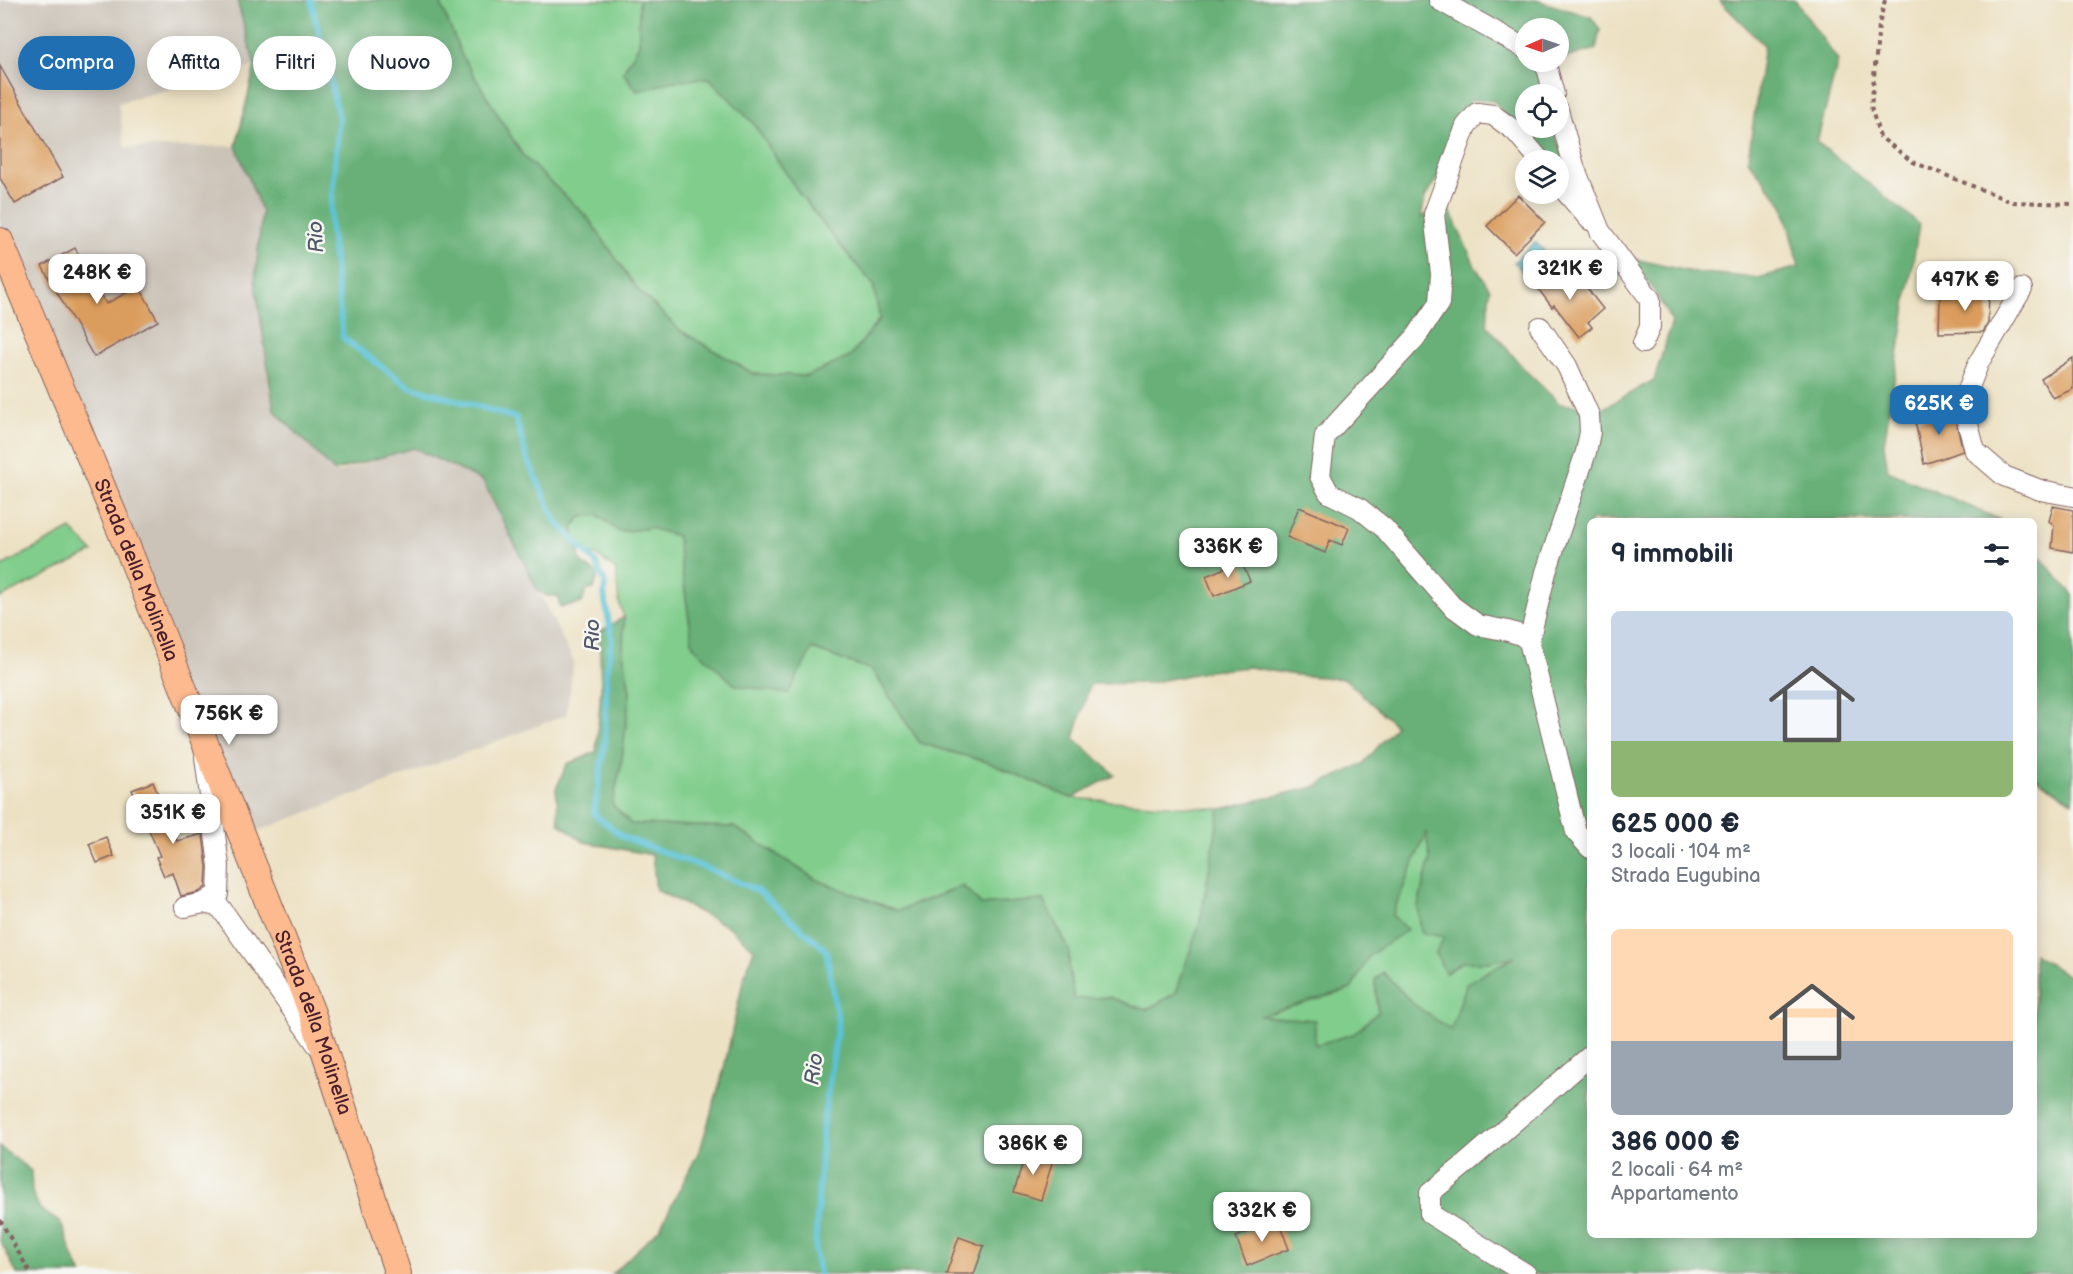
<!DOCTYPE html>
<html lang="it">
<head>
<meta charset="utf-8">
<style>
  :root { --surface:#fff; --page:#f6f6f7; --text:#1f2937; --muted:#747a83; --accent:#1f6fb2 }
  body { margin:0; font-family:"Balsamiq Sans",sans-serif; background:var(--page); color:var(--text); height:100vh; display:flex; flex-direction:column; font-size:22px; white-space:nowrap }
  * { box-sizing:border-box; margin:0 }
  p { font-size:20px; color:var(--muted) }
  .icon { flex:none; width:33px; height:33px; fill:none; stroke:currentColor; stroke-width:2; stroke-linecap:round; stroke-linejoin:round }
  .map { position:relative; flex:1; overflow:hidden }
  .panel { position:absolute; left:1587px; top:518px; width:450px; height:720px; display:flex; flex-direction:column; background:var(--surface); border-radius:9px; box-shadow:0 3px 15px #0003 }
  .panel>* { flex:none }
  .top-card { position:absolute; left:18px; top:36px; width:570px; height:54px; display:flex; gap:12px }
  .needle { width:39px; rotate:268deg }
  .controls { position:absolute; left:1515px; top:18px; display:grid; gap:12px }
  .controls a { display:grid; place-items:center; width:54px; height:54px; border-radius:50%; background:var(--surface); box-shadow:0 3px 15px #0003; font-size:30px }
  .price { position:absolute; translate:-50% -51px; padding:0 14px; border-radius:12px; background:#fff; color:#222; font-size:20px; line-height:39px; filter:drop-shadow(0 2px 3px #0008) }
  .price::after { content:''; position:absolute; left:50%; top:36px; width:18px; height:14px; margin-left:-9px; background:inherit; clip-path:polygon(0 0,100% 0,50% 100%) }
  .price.current { background:var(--accent); color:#fff }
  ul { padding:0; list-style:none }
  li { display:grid; align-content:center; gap:12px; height:318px; padding:0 24px }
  li span { display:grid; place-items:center; height:186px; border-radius:9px; color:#555 }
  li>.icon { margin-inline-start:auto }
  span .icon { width:108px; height:108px; fill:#fffc; stroke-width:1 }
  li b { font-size:26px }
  h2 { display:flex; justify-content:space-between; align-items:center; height:72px; padding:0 24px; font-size:26px }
  .tag { padding:0 21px; border-radius:27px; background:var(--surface); box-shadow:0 3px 15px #0003; font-size:21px; line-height:54px }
  .tag.current { background:var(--accent); color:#fff }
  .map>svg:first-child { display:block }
  .industrial { fill:#cbc3b8 }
  .green { fill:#80cd8c; stroke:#65765c; stroke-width:1.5 }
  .forest { fill:#68b078; stroke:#596852; stroke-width:1.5; fill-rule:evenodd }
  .water { fill:#5ac2d7; stroke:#527081; stroke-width:1.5 }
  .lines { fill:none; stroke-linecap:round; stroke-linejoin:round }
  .stream { stroke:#5ac2d7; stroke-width:6 }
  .building { fill:#db9d5d }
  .minor-casing { stroke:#836360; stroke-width:22 }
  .major-casing { stroke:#836360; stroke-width:28 }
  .path { stroke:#836360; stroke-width:4; stroke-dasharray:4.5 4.5; stroke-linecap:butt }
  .minor { stroke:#fff; stroke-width:20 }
  .major { stroke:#fcba8e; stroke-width:26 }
  .labels { text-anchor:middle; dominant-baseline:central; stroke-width:5; stroke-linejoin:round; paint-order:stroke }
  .street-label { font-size:20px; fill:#4a1f2b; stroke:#f6f6f2 }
  .water-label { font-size:21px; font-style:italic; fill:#505867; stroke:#f6f6f2 }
</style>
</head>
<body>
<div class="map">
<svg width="2073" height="1274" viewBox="0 0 2073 1274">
  <rect width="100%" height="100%" fill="#f6f6f2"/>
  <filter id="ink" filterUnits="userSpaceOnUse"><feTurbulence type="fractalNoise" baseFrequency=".0167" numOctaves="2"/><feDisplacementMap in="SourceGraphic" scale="12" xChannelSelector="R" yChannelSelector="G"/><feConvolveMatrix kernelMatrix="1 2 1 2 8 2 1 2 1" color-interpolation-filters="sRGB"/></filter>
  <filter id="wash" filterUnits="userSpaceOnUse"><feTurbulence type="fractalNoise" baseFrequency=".008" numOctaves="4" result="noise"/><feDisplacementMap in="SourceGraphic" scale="24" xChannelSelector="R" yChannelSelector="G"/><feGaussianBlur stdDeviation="1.35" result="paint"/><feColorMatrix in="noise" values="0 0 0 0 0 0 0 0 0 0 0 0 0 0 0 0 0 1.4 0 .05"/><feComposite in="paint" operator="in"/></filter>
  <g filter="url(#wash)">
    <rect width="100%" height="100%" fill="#ede1c3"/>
    <path class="industrial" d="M0,0H237L255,66L118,103L125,148L236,146L262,212L255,280L274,410L337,473L414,448L483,481L574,662L566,715L242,837L0,241Z"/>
    <g class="green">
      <path d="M439,0H639V45L623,72L637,91L673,81L709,77L753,123L799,193L839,244L873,284L880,318L850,357L807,376L754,374L681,331L638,290L588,218L523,156L462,56Z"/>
      <path d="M598,515L619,532L650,528L677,536L693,646L812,649L872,670L920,743L987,762L1071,798L1220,809L1200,922L1176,993L1146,1010L1109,997L1074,1000L1069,968V949L1043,900L981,905L963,886L898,911L815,879L734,827L631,824L612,804L621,766L630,692L623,652L624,617L619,603L616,570L596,555L578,551L573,527L581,517Z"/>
      <path d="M71,529L93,552L0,598V567Z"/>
      <path d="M1426,832L1430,859L1418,906L1421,932L1444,936L1446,973L1462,962H1489L1517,955L1467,983L1451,1031L1412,1003L1383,972L1375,980L1378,1012L1354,1034L1315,1045L1258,1016L1351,989L1369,956L1406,930L1392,915Z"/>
    </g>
    <g class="forest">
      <path d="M237,0H439L462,56L523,156L588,218L638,290L681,331L754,374L807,376L850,357L880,319L873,284L839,244L799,193L753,123L709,78L673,81L637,91L623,72L639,45V0H1536L1591,17L1600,30L1596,49L1559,60L1558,28H1526V62H1552L1538,87L1541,94H1526V128H1553L1573,182L1559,184L1558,160H1540L1494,101L1472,100L1459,115L1437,179L1425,197L1421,218L1441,205L1447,204L1475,266L1490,289L1487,325L1525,370L1560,404L1604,408L1654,380L1672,322L1635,259L1692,272L1758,278L1799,267L1783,205L1748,160L1764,45L1719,0H1795L1838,61L1817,142L1919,224L1884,444L1888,471L2001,520H1590V1234H2034V954L2073,979V1274H612L660,1228L701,1147L724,1069L743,981L754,949L729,927L656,890L652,855L584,842L559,823L556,789L567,764L596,752L601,688L599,632L624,617L623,652L630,692L621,766L612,804L631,824L734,827L815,879L898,911L963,886L981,905L1043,900L1069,949V968L1074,999L1109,997L1146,1010L1176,993L1200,922L1220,809L1314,787L1363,764L1396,726L1345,679L1295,675L1249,667L1209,671L1149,683L1090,684L1074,738L1115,775L1071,798L987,762L920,743L872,670L812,649L788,694L735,685L693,646L677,536L650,528L619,532L598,515L581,517L573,527L581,563L598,574L594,589L586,591L582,603L560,607L558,596H547L538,591L483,481L414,448L334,471L274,410L255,280L262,212L236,146L255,66ZM1426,833L1430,859L1418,906L1421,933L1444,937L1436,953L1445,973L1462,962H1489L1515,957L1467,983L1451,1030L1412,1003L1383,972L1375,980L1378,1012L1354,1034L1315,1045V1020L1260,1016L1351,989L1369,956L1407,930L1392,915Z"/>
      <path d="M2034,550L2073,595V802L2034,777Z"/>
      <path d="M0,1147L31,1171L32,1192L40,1209L61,1223L74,1259L82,1274H17L0,1240Z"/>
    </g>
    <path class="water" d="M1535,242L1544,251L1523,272L1514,262Z"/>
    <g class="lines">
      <path class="stream" d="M311,0L339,118L330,224L343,338L408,386L516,418L526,456L556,521L596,563L605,583L604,595L612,639L607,666L605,742L594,814L623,837L711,870L758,891L826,950L838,1022L823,1124L815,1250L819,1274"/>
    </g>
    <g id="blocks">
      <g class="building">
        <path d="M0,66L63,177L15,204L0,178Z"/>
        <path d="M1518,195L1545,222L1514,253L1487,226Z"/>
        <path d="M75,248L106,304L139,286L158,321L94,357L42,266Z"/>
        <path d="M1557,268L1573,289L1582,282L1603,309L1588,322L1592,327L1579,337L1554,305L1552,307L1536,286Z"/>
        <path d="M1963,289L1989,290L1988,323L1983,332L1939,333L1940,296L1962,297Z"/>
        <path d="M2073,358V389L2053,398L2041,379Z"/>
        <path d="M1953,409L1963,451L1924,464L1915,421Z"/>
        <path d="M2053,506L2073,510V552L2052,548L2054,525L2049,521Z"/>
        <path d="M1299,507L1349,528L1342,545L1330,540L1325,553L1287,537Z"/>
        <path d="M1241,561L1250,581L1214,596L1206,576Z"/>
        <path d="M153,782L177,841L203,834L207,867L206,887L199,892L181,896L173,873L164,876L156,857L160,856L132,790Z"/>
        <path d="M106,837L114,856L97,863L89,844Z"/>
        <path d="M1026,1152L1053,1160L1041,1200L1014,1192Z"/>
        <path d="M1278,1220L1289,1249L1247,1266L1236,1237Z"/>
        <path d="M959,1237L984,1246L974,1274H946Z"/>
      </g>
    </g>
  </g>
  <g filter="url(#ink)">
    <use href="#blocks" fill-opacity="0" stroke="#836360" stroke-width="1.5"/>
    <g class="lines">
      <g class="minor-casing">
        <g id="minor">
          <path d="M1439,0L1526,49"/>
          <path d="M1542,62L1547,68L1554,94"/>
          <path d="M1558,110L1575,169L1600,231L1650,299V327L1643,343"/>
          <path d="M1540,160L1515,131L1493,115L1477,113L1466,126L1434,214L1441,274L1439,303L1416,337L1325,436L1320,476L1329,493L1359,508L1384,528L1452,606L1478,625L1508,631L1521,635L1529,641L1576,832L1590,848"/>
          <path d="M1558,183L1590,220"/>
          <path d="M2022,289L1979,362L1969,387L1965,413L1975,451L2004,476L2040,490L2073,496"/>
          <path d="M1529,641L1546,572L1586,452L1590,432L1589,415L1567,366L1540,327"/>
          <path d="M204,903L220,907L318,1046"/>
          <path d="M185,907L204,903L218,894L219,866L205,757"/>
          <path d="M1526,1274L1430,1214V1193L1463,1166L1590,1056"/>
        </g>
      </g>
      <g class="major-casing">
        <g id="major">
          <path id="s1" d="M0,241L133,561L312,1013L398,1274"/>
        </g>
      </g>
      <g class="path">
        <path d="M1885,0L1879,25L1871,107L1880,137L1913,162L2012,202L2073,204"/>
        <path d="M0,1220L31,1274"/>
      </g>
      <use href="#minor" class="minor"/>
      <use href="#major" class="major"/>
    </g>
  </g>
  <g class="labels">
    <g class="street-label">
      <text stroke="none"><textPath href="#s1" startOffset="356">Strada della Molinella</textPath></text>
      <text stroke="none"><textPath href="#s1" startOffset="842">Strada della Molinella</textPath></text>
    </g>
    <g class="water-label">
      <text transform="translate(316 237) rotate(-93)">Rio</text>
      <text transform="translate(592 635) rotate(-90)">Rio</text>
      <text transform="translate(814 1069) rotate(-82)">Rio</text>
    </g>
  </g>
</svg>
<div class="controls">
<a><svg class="needle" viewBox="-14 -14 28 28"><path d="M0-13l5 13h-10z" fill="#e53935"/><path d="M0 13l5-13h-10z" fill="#747a83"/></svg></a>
<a><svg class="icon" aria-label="locate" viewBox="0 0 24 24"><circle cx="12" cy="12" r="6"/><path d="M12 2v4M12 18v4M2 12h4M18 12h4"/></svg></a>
<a><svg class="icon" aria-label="layers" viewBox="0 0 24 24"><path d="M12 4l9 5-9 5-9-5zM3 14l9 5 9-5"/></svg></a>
</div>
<b class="price" style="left:1570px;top:301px">321K €</b>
<b class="price" style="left:97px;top:305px">248K €</b>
<b class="price" style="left:1965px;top:312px">497K €</b>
<b class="price current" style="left:1939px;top:436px">625K €</b>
<b class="price" style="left:1228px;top:579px">336K €</b>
<b class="price" style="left:229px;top:746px">756K €</b>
<b class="price" style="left:173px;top:845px">351K €</b>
<b class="price" style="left:1033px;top:1176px">386K €</b>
<b class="price" style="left:1262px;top:1243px">332K €</b>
<div class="top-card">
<a class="tag current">Compra</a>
<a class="tag">Affitta</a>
<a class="tag">Filtri</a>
<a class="tag">Nuovo</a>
</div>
<section class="panel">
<h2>9 immobili<svg class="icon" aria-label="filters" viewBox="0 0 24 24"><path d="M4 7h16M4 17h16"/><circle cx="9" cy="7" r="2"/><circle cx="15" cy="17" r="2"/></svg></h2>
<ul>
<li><span style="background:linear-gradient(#c9d6e8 70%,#8fb573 0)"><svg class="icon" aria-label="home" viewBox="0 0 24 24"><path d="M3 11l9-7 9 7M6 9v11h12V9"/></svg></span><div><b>625 000 €</b><p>3 locali · 104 m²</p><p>Strada Eugubina</p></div></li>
<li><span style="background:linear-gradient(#ffd9b3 60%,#9aa5b1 0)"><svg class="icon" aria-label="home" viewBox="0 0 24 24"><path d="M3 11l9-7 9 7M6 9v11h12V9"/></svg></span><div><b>386 000 €</b><p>2 locali · 64 m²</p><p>Appartamento</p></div></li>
</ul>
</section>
</div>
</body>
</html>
